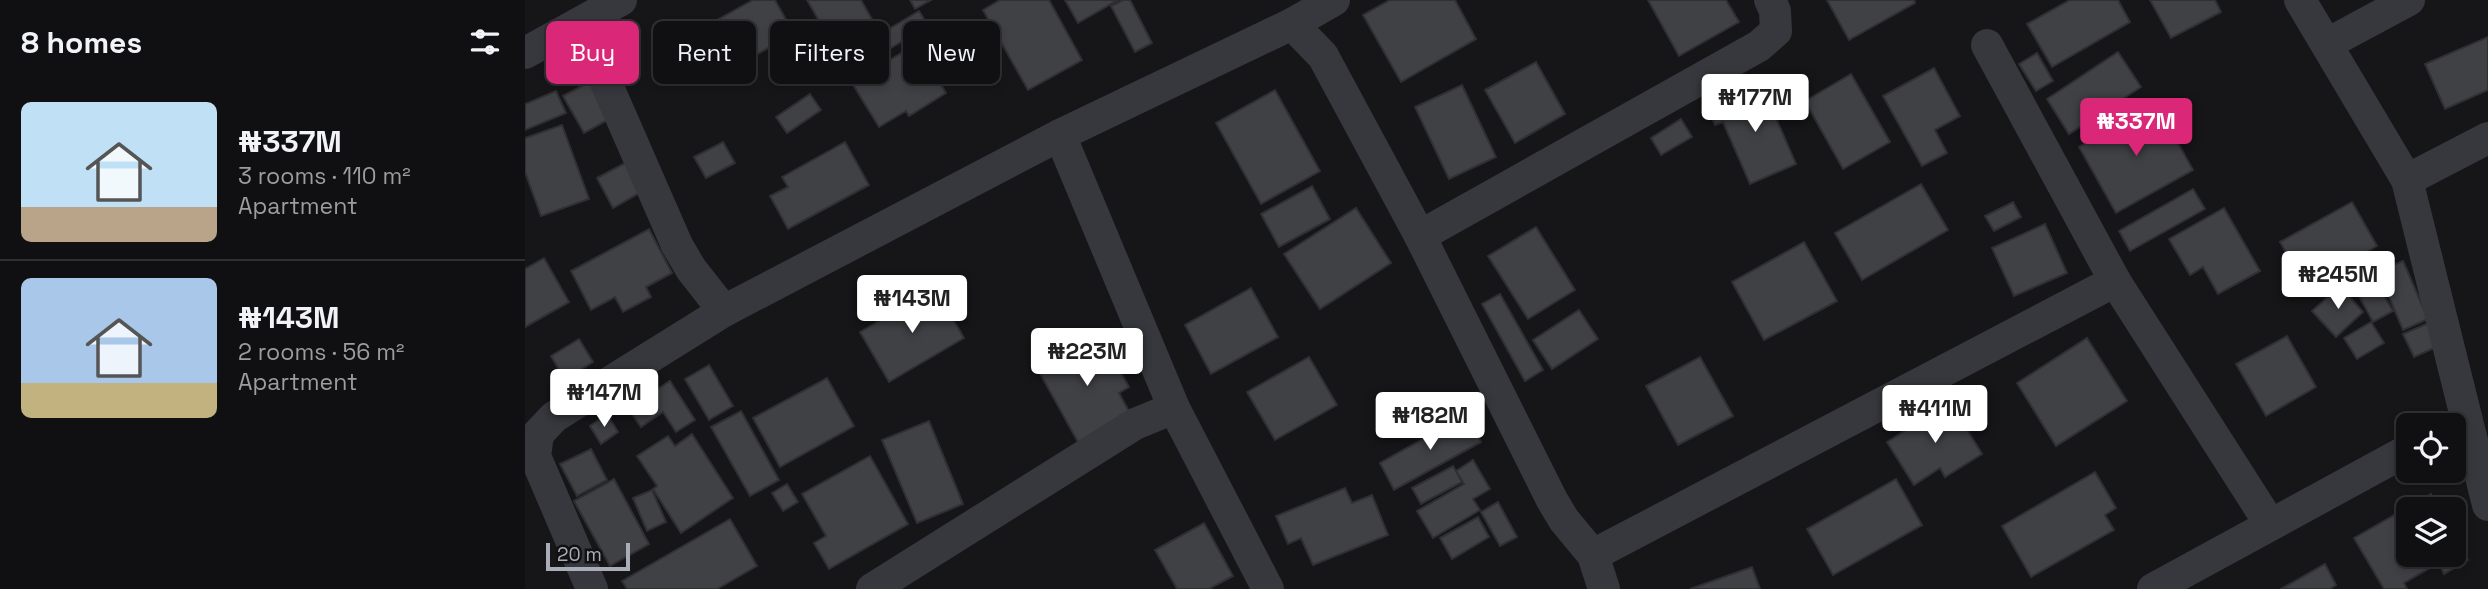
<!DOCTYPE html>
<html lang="en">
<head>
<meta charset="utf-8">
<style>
  :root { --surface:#101012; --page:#1e1e20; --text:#f1f3f6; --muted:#9c9d9f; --line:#303032; --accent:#db2777 }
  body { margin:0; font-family:"Space Grotesk",sans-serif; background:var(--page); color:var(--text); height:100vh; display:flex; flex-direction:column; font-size:26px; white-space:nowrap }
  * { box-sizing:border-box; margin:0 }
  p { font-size:23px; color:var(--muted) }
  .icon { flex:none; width:38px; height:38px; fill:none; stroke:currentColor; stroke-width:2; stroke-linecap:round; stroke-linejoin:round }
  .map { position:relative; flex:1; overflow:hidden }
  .side { display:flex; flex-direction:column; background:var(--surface); width:525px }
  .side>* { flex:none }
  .banner { position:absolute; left:21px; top:21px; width:665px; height:63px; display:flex; gap:14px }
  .buttons { position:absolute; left:1871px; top:413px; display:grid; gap:14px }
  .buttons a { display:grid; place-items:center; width:70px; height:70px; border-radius:10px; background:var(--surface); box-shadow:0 4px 10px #0003,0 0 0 2px var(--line); font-size:35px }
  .scale { position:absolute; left:21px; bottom:18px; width:84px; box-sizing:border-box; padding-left:7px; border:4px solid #a8adb8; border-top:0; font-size:19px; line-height:24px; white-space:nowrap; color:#a8adb8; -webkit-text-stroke:5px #111113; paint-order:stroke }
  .price { position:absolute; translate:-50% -60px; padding:0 16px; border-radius:7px; background:#fff; color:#222; font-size:23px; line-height:46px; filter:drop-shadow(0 2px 4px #0008) }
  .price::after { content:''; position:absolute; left:50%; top:42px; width:21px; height:16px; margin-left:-10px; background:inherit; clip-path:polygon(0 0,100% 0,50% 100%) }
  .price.selected { background:var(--accent); color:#fff }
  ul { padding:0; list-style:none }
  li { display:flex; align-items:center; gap:21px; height:175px; padding:0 21px }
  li+li { border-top:2px solid var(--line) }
  li span { display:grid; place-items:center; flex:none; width:196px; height:140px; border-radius:10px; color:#555 }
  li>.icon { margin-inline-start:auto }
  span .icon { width:84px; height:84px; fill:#fffc; stroke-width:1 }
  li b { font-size:30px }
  h2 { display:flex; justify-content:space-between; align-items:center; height:84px; padding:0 21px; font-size:30px }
  .tag { padding:0 24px; border-radius:10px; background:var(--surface); box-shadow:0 4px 10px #0003,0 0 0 2px var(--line); font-size:24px; line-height:63px }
  .tag.selected { background:var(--accent); color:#fff }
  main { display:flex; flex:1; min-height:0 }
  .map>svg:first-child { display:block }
  .building { fill:#404145; stroke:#303034; stroke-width:2 }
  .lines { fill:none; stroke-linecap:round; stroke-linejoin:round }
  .street { stroke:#37383d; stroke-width:32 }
</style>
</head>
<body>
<main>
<section class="side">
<h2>8 homes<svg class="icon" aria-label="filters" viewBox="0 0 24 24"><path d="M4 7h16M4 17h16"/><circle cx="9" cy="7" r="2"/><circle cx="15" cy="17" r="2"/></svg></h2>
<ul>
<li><span style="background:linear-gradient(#bfe0f5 75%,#b9a48a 0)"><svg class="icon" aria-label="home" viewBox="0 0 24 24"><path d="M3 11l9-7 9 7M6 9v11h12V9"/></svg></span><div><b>₦337M</b><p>3 rooms · 110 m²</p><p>Apartment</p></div></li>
<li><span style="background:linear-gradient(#a9c7e8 75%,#c2b280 0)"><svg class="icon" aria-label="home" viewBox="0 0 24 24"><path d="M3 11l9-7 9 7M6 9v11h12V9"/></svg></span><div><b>₦143M</b><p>2 rooms · 56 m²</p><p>Apartment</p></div></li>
</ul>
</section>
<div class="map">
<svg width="1963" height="589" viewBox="0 0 1963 589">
  <rect width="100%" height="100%" fill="#161618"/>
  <g class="building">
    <path d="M228,0H250L269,34L190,77L167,34Z"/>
    <path d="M282,0H336L361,44L321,67Z"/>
    <path d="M385,0H406L390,9Z"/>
    <path d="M475,0H524L557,60L503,90L458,10Z"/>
    <path d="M540,0H593L553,23Z"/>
    <path d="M598,0H605L627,43L610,52L586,6Z"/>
    <path d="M865,0H930L951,39L876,82L838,15Z"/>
    <path d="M1123,0H1201L1214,22L1154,56Z"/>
    <path d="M1302,0H1389L1390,3L1324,40Z"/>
    <path d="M1545,0H1593L1605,22L1527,67L1502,24Z"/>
    <path d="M1625,0H1690L1696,12L1646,38Z"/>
    <path d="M394,11L403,26L366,48L357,33Z"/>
    <path d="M1963,37V90L1920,109L1900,64Z"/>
    <path d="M391,44L421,93L384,116L381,111L354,127L327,83Z"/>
    <path d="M1593,52L1616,87L1544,134L1522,99Z"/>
    <path d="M1512,53L1528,81L1511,91L1494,64Z"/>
    <path d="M1011,62L1040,114L990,143L960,90Z"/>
    <path d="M1409,68L1435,116L1410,130L1422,153L1397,166L1358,96Z"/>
    <path d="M1326,74L1365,142L1318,169L1280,101Z"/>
    <path d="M68,80L88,117L59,133L38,96Z"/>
    <path d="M937,85L971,157L924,179L890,107Z"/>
    <path d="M1237,86L1271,164L1225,184L1198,122L1190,125L1183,109Z"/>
    <path d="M750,90L795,171L736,204L691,123Z"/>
    <path d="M31,91L41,113L0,130V104Z"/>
    <path d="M285,94L296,110L262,133L251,117Z"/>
    <path d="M1631,103L1668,170L1591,213L1554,147Z"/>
    <path d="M1156,119L1167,137L1136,155L1126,138Z"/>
    <path d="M37,125L64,199L16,216L0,172V138Z"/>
    <path d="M198,142L210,163L181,178L169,157Z"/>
    <path d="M320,142L344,185L263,229L245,196L263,187L257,177Z"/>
    <path d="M100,163L116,192L88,208L72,178Z"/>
    <path d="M1396,184L1423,230L1337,280L1310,233Z"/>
    <path d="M787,186L805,219L754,247L736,214Z"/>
    <path d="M1668,189L1680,209L1605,251L1594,231Z"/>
    <path d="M1488,202L1496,217L1469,231L1460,216Z"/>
    <path d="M1827,202L1852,246L1781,287L1755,242Z"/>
    <path d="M831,208L866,263L795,309L759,254Z"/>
    <path d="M1699,208L1735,271L1693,294L1678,267L1665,275L1644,239Z"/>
    <path d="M1520,224L1542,273L1489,296L1467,248Z"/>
    <path d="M1011,227L1050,290L1003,319L963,256Z"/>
    <path d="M124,229L147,273L121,287L126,297L98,312L90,297L66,310L46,271Z"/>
    <path d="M1279,242L1312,301L1239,340L1207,282Z"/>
    <path d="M19,258L44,302L0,327V269Z"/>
    <path d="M1878,261L1903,319L1878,330L1853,271Z"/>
    <path d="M1848,276L1868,311L1848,322L1829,287Z"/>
    <path d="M1815,286L1838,312L1811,337L1787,311Z"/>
    <path d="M410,288L439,338L364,382L335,332Z"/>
    <path d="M726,288L753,337L686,374L660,325Z"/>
    <path d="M975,294L1018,370L1000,381L957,304Z"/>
    <path d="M1054,310L1073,339L1027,369L1008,340Z"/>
    <path d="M1846,322L1859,343L1832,359L1819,338Z"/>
    <path d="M1906,322L1916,345L1889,357L1878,334Z"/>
    <path d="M574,334L604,387L594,393L606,415L554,444L512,368Z"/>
    <path d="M1762,336L1791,387L1741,416L1711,364Z"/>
    <path d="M1562,338L1602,401L1531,446L1492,383Z"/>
    <path d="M54,339L68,362L40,380L26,356Z"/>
    <path d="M784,357L812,405L750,440L722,392Z"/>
    <path d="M1175,357L1208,416L1153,445L1121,386Z"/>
    <path d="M184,365L208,406L184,420L160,379Z"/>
    <path d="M302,378L329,426L255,467L228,418Z"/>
    <path d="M145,381L170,420L151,432L138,412L116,427L103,408Z"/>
    <path d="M1425,402L1457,454L1420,477L1415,468L1389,485L1362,442Z"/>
    <path d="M216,411L254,480L225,496L186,427Z"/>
    <path d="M82,414L93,432L76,444L65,426Z"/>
    <path d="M941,415L956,442L869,490L855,463Z"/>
    <path d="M404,421L438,504L392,523L357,440Z"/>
    <path d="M167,434L208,498L156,533L128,489L132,486L112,456L143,436L150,446Z"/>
    <path d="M66,449L82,480L52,496L35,464Z"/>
    <path d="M345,456L383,524L304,569L289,543L301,536L277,494Z"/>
    <path d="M948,460L965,489L948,499L955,510L908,538L892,511L939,484L931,471Z"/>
    <path d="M928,466L937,482L896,504L887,488Z"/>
    <path d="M1570,472L1591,508L1580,515L1589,530L1506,577L1477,526Z"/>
    <path d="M89,479L124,544L85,566L49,501Z"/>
    <path d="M1371,479L1397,525L1308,575L1282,529Z"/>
    <path d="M262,484L273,502L258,511L247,493Z"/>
    <path d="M820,488L827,503L847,495L863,535L788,565L776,538L763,544L751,516Z"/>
    <path d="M127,490L141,522L122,531L108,498Z"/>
    <path d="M1906,494L1915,509H1883V555H1928V533L1943,560L1919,574L1914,563L1879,583L1882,589H1859L1829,538Z"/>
    <path d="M973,502L992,537L975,546L956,512Z"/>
    <path d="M953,517L964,537L927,559L915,538Z"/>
    <path d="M205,519L232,566L192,589H102L97,581Z"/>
    <path d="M679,523L708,576L684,589H652L630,550Z"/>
    <path d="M1800,564L1811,585L1805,589H1756Z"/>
    <path d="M1227,567L1235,589H1165Z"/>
  </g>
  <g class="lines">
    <g class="street">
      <path d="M1775,0L1882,180L1963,505"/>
      <path d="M55,23L152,245L166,269L199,311"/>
      <path d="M767,24L798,56L895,236L1027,500L1039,520L1068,555L1079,589"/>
      <path d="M1802,44L1884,0"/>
      <path d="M1462,45L1590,281L1745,524"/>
      <path d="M0,53L96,0"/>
      <path d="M535,135L649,408L743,589"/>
      <path d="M1882,180L1963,138"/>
      <path d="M895,236L1234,46L1251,31L1250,11L1245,0"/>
      <path d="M1068,555L1590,281"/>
      <path d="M67,589L10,456L13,434L29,417L199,311L535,135L767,24L809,0"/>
      <path d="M347,589L610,424L649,408"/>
      <path d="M1628,589L1883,450"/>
    </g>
  </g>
</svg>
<div class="buttons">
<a><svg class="icon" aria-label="locate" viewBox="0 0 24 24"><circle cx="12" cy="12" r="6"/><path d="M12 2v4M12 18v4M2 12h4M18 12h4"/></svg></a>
<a><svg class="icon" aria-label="layers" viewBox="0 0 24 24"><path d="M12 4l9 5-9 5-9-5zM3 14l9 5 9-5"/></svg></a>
</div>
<div class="scale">20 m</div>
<b class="price" style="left:1230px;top:134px">₦177M</b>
<b class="price selected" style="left:1611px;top:158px">₦337M</b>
<b class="price" style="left:1813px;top:311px">₦245M</b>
<b class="price" style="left:387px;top:335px">₦143M</b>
<b class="price" style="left:562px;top:388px">₦223M</b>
<b class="price" style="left:79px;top:429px">₦147M</b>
<b class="price" style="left:1410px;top:445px">₦411M</b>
<b class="price" style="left:905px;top:452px">₦182M</b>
<div class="banner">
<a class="tag selected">Buy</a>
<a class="tag">Rent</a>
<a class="tag">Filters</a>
<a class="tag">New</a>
</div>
</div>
</main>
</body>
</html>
